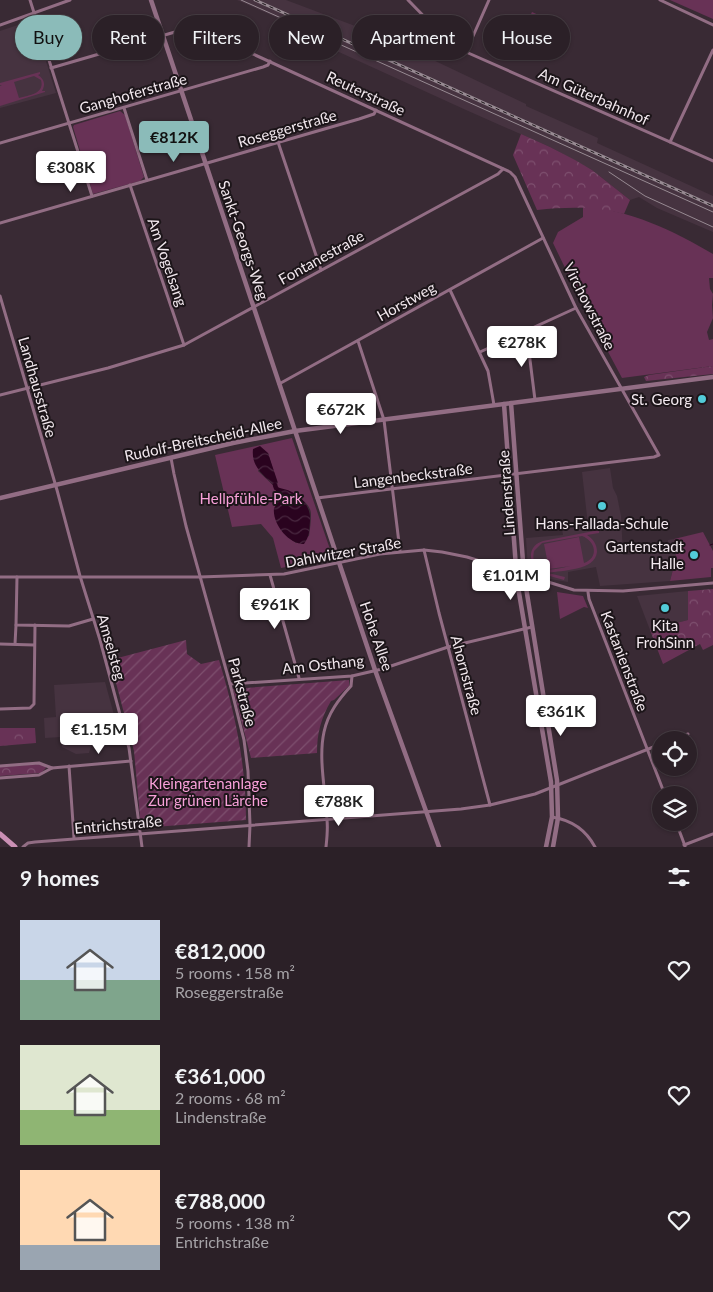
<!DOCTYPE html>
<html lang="en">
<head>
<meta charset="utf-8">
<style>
  :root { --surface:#2b2027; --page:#372d33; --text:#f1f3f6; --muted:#a6a3a7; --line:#473e44; --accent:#8bbbb9 }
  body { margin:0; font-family:Lato,sans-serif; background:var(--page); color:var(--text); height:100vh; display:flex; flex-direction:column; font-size:19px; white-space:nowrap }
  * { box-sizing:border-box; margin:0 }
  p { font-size:16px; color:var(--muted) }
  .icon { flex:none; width:28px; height:28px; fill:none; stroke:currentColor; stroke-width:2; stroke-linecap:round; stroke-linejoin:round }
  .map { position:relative; height:847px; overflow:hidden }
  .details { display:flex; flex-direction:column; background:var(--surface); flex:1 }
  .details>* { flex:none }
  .top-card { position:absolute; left:15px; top:15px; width:684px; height:45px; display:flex; gap:10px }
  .buttons { position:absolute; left:652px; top:731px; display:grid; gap:10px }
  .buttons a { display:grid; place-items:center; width:45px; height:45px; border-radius:50%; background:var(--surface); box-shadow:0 1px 4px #0004,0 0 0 1px var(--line); font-size:25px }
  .price { position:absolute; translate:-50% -42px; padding:0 11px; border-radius:5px; background:#fff; color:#222; font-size:16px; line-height:32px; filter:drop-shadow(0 1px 2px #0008) }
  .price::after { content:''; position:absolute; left:50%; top:30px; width:15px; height:11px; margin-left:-8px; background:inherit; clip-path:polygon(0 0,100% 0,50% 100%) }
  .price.selected { background:var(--accent); color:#111 }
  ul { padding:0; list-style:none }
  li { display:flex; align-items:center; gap:15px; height:125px; padding:0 20px }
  li span { display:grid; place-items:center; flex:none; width:140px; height:100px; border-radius:0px; color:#555 }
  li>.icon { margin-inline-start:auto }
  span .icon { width:60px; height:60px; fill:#fffc; stroke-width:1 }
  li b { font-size:21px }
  h2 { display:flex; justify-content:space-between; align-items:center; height:60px; padding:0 20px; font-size:21px }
  .pill { padding:0 18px; border-radius:22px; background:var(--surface); box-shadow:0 1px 4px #0004,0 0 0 1px var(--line); font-size:18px; line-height:45px }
  .pill.selected { background:var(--accent); color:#111 }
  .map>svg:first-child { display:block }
  .built { fill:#463340 }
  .green { fill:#683256; fill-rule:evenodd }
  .forest { fill:url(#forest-crowns) }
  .garden { fill:url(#garden-furrows) }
  .water { fill:url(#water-waves) }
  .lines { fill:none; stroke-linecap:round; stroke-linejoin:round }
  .stream { stroke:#2a031f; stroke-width:1 }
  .canal { stroke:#2a031f; stroke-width:4.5 }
  .minor { stroke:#926d84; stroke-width:3 }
  .tertiary { stroke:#926d84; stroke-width:4.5 }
  .secondary { stroke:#ca8fb4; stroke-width:5 }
  .tram { stroke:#978a92; stroke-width:1 }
  .rail-casing { stroke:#978a92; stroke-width:3 }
  .rail { stroke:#1c1519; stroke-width:1; stroke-dasharray:4; stroke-linecap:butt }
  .poi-dot { fill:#52cbd8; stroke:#1c1519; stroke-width:2 }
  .labels { text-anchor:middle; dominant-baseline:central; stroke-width:4; stroke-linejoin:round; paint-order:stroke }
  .street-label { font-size:15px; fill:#f2e8ee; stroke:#1c1519 }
  .poi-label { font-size:15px; fill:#f2e8ee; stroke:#1c1519; text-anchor:end }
  .park-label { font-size:15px; fill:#f8a0d9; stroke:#1c1519 }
</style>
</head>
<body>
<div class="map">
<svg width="713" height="847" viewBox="0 0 713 847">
  <defs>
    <pattern id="forest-crowns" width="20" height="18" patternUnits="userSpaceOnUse" patternTransform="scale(1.25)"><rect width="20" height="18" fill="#683256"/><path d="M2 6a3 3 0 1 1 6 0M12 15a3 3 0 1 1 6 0" fill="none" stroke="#7e506f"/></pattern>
    <pattern id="garden-furrows" width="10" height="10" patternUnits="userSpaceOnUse" patternTransform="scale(1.25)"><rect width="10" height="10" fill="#683256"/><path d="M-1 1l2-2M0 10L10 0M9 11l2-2" fill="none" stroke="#7e506f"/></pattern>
    <pattern id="water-waves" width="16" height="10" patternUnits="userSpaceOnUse" patternTransform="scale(1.25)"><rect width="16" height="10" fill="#2a031f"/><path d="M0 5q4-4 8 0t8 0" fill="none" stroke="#492840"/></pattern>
  </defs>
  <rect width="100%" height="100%" fill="#392a34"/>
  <g class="built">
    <path d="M237,0H286L387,38L526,104V106L598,138L597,143L713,196V232L657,208L639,197L630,200L592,170L550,147L466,110L306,37L278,18Z"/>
    <path d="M33,20L56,93L0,108V31Z"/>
    <path d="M610,468L613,488L617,496L621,516L623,555L637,554L643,550L659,547V544L668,543V540L674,539L676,558L670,581L600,586L596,567L568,572V582L550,579L528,570L526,538L563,535L562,529L588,525L582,472Z"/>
    <path d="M688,591V620L650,630L637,596Z"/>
    <path d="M105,682L122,744L91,746L89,753L76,754L62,747L61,737L45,738L44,718L56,717L54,685Z"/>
  </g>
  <g class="green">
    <path d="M670,0H713V19Z"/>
    <path d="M532,12L556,23L555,26L567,32L556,57L519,40Z"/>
    <path d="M40,72V74L38,75C44,79 46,84 42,91H45V92L0,106V86L2,85H0V83ZM34,76L41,80C45,94 29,95 19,98L14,82Z"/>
    <path d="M120,111L125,115L144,177L140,181L93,194L73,127L74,125Z"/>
    <path d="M583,207C629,209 674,231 713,254V278H709L710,289L713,294L712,305L713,318L707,332L709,340L713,339V366L622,378L581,301L553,243L558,232L583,217Z"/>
    <path d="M292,438L333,558L281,568L273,538L261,524L232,527L215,455ZM268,453L277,484L274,486L258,471ZM277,487C288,494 311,498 311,515C311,521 310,529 309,536L296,543L291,539L275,505L281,499Z"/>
    <path d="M599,530V533L587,535C593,539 597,544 597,552C595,571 562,570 548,573L565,577L564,580L535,572V570H538C527,560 529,545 543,541ZM582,536C596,541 599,558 584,563L579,537L544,544L549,569L571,566C556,569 529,577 534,551L542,543Z"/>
    <path d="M703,532L713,551V568H711V577L670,581L676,558L674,539Z"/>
    <path d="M557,592L583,596L588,608L584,607L560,619Z"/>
  </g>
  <g class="forest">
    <path d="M521,134L550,147L575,160L592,170L630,200L624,214C594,206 567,207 537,210L513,155Z"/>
    <path d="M713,366V374L646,381L644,377L649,375Z"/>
    <path d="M713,589V645L703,650L700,644L663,664L650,630L688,620V591Z"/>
    <path d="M0,728H35L36,743L0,746Z"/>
    <path d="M40,764L45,766L46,768L41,773L0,776V767Z"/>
  </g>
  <g class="garden">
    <path d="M186,640L187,654L201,664L219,660C235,713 246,764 246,820L141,828L134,751L110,660Z"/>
    <path d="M349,680V686L334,700L331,701C321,718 317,733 317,753L251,758L233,689Z"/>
  </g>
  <g class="water">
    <path d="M260,446L268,453L278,483L274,486C263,474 251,467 253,449Z"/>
    <path d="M277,487C282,489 287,489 292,492C304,498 311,509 310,521C309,530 310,536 304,544C288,544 272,523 274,508L281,499L275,489Z"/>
  </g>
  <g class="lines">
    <path class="stream" d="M710,545L713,544"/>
    <path class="canal" d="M275,485L276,488"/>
    <g class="minor">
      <path d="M30,0L92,196"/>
      <path d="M408,0L445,38L466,52L713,161"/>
      <path d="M660,0L713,25"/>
      <path d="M0,25L70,0"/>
      <path d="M466,52L489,0"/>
      <path d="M51,68L175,32L192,31L205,32L510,172L515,177L576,308L659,455L654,457L317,498"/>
      <path d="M124,108L147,180"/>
      <path d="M278,142L321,270"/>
      <path d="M670,142L713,50"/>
      <path d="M0,143L263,67L268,65L270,61"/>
      <path d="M130,185L184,345"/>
      <path d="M0,223L359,119L374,114L376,110"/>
      <path d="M450,290L488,371L494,405"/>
      <path d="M0,296L57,490L80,576L100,640L129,748L142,847"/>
      <path d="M525,331L527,336L535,400"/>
      <path d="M358,341L384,420L400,551"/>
      <path d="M480,352L576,308"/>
      <path d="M279,384L543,238"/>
      <path d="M0,395L108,368L184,345L498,174L503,169"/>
      <path d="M171,458L174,474L186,526L230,684L244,740L248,771L250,825L249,847"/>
      <path d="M424,550L439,613L490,805"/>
      <path d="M270,575L299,678"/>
      <path d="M0,577H200L284,574L380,554L424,550L442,552L467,557L574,590L623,591L713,583"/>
      <path d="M17,577L16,625L69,626L93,619"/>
      <path d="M588,592L589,599L665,795"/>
      <path d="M0,644L34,645"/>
      <path d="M15,644L16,625"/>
      <path d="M230,684L352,676L382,669L448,647L532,627"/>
      <path d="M0,709L30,708L34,704L35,625"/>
      <path d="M673,740L688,734"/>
      <path d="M0,766L39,763L52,768"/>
      <path d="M69,766L74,838"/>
      <path d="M0,778L39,775L52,768L131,761"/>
      <path d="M552,817C571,820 586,830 595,847"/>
      <path d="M676,822L685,846"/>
      <path d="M684,845L713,834"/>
      <path d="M23,847L28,843L35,842L461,809L490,805L535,794L661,744"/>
      <path d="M326,847C327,838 328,829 327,820C326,793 318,759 324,732C328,713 339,699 351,686L352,676"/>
    </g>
    <g class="tertiary">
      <path d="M151,0L375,670L439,847"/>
      <path d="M511,403L524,575L557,780L558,818L553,847"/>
      <path d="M504,404L517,581L551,782L552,817L546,847"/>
      <path d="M0,498L233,443L295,431L713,377"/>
    </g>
    <path class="secondary" d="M0,834L15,847"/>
    <g class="tram">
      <path d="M241,0L713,212"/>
      <path d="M609,172L645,196L713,227"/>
    </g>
    <g class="rail-casing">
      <path id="rail" d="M255,0L713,206"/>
    </g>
    <use href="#rail" class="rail"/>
  </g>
  <g class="poi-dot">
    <circle cx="702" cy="399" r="5"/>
    <circle cx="602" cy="506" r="5"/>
    <circle cx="694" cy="555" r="5"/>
    <circle cx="665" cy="608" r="5"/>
  </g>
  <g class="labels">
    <g class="street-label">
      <text transform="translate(133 93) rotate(-16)">Ganghoferstraße</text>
      <text transform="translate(366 93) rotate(25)">Reuterstraße</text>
      <text transform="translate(594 96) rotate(24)">Am Güterbahnhof</text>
      <text transform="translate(287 128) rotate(-16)">Roseggerstraße</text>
      <text transform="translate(244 240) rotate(71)">Sankt-Georgs-Weg</text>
      <text transform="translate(321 257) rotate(-29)">Fontanestraße</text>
      <text transform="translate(168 262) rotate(71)">Am Vogelsang</text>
      <text transform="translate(406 301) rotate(-29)">Horstweg</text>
      <text transform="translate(590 306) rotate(63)">Virchowstraße</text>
      <text transform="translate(38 387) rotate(74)">Landhausstraße</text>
      <text transform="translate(203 439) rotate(-12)">Rudolf-Breitscheid-Allee</text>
      <text transform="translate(413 475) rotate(-7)">Langenbeckstraße</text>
      <text transform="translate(506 493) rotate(-94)">Lindenstraße</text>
      <text transform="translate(343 552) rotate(-10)">Dahlwitzer Straße</text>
      <text transform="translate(377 636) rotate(71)">Hohe Allee</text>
      <text transform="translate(112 647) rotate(74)">Amselsteg</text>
      <text transform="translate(625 661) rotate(69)">Kastanienstraße</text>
      <text transform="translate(323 664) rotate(-6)">Am Osthang</text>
      <text transform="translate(467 675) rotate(75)">Ahornstraße</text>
      <text transform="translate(243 692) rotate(75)">Parkstraße</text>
      <text transform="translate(118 824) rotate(-5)">Entrichstraße</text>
    </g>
    <g class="poi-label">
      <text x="692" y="399">St. Georg</text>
      <text x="602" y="523" text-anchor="middle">Hans-Fallada-Schule</text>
      <text x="684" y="546">Gartenstadt<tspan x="684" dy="17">Halle</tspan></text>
      <text x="665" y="625" text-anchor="middle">Kita<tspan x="665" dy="17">FrohSinn</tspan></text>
    </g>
    <g class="park-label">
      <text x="251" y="498">Hellpfühle-Park</text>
      <text x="208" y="783">Kleingartenanlage<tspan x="208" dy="17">Zur grünen Lärche</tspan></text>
    </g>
  </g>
</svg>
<div class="buttons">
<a><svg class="icon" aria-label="locate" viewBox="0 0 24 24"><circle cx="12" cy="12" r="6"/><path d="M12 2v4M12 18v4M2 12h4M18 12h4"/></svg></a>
<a><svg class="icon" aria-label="layers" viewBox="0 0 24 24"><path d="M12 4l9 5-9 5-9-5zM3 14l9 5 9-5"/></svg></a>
</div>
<b class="price selected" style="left:174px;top:163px">€812K</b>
<b class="price" style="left:71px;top:193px">€308K</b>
<b class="price" style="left:522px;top:368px">€278K</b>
<b class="price" style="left:341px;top:435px">€672K</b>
<b class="price" style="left:511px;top:601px">€1.01M</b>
<b class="price" style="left:275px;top:630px">€961K</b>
<b class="price" style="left:561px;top:737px">€361K</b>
<b class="price" style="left:99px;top:755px">€1.15M</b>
<b class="price" style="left:339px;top:827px">€788K</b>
<div class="top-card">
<a class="pill selected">Buy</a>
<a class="pill">Rent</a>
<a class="pill">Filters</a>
<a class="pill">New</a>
<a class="pill">Apartment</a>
<a class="pill">House</a>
</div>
</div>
<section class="details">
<h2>9 homes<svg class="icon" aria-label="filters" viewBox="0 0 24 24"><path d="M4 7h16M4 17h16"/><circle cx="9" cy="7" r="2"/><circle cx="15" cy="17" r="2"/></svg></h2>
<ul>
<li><span style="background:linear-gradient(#c9d6e8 60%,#7fa58c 0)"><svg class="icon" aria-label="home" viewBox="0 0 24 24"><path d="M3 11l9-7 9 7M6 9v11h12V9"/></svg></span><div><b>€812,000</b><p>5 rooms · 158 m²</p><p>Roseggerstraße</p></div><svg class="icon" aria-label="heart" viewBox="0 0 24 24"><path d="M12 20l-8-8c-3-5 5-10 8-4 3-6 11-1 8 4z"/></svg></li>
<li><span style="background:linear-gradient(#dfe7d0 65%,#8fb573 0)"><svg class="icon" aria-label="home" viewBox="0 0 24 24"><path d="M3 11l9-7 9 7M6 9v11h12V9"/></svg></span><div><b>€361,000</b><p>2 rooms · 68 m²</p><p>Lindenstraße</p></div><svg class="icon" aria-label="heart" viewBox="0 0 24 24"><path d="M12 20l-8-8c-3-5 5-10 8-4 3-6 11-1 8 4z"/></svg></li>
<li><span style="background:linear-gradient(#ffd9b3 75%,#9aa5b1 0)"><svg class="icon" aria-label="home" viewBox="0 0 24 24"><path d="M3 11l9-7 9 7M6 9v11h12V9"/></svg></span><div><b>€788,000</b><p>5 rooms · 138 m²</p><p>Entrichstraße</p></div><svg class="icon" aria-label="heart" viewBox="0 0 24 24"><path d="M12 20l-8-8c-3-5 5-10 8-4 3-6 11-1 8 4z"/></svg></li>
</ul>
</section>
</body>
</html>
